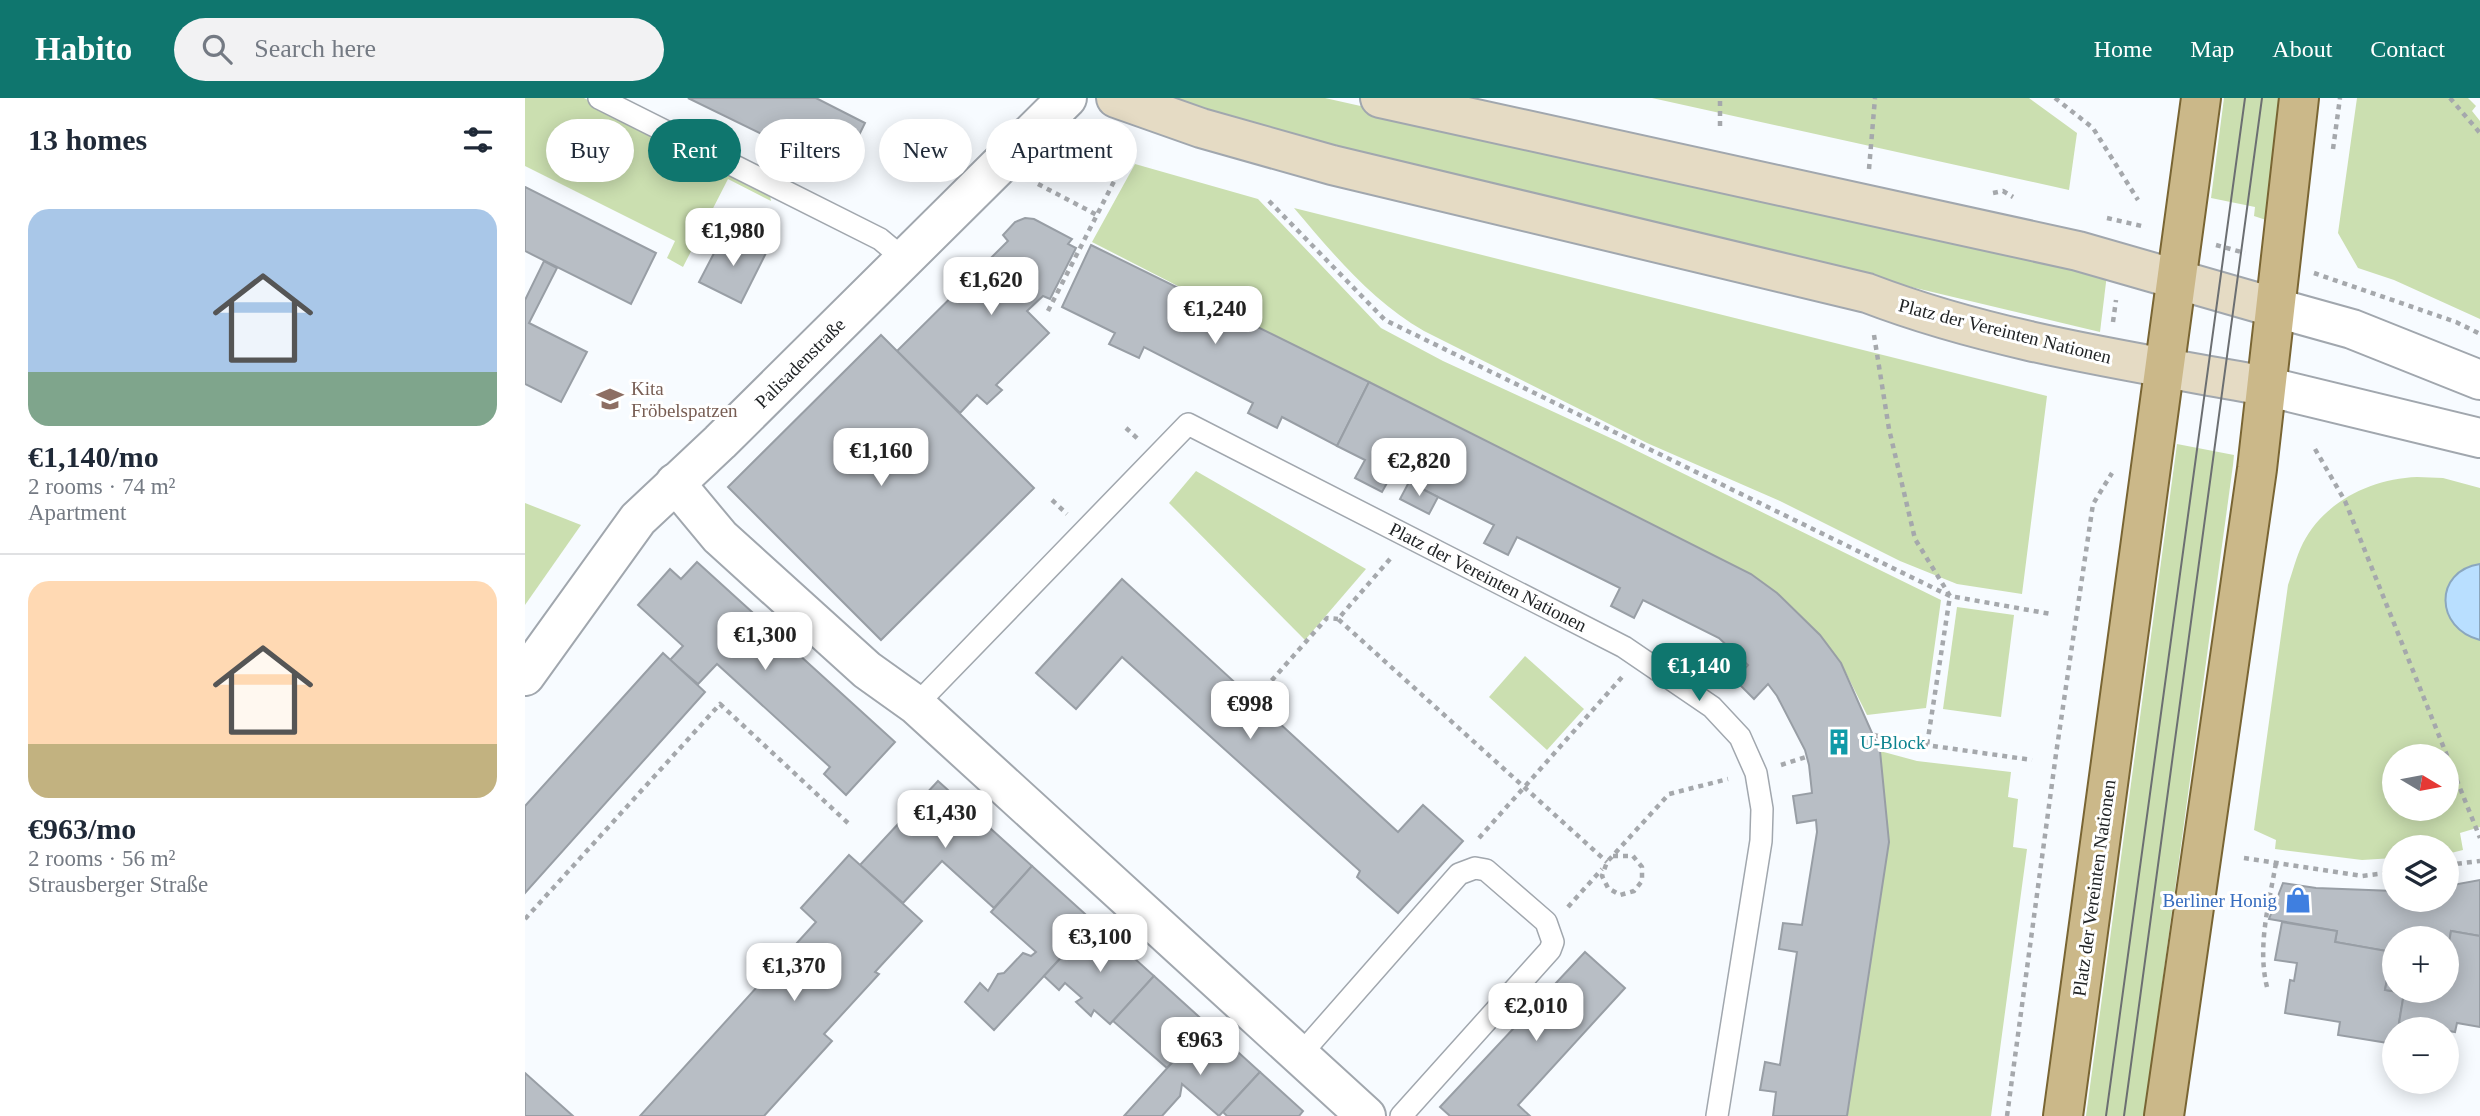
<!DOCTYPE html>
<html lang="en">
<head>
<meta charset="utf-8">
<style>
  :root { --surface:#fff; --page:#f2f2f3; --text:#1f2937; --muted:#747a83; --line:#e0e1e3; --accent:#0f766e }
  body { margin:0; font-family:Georgia,serif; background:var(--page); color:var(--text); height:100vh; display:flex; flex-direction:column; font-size:26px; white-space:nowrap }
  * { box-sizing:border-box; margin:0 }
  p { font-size:23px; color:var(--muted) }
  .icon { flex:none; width:38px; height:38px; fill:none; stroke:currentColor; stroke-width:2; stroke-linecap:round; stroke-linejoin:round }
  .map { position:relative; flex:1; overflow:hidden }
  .panel { display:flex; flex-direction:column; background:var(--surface); width:525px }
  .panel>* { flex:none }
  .banner { position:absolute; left:21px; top:21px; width:665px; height:63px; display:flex; gap:14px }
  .needle { width:46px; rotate:100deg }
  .tools { position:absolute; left:1857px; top:646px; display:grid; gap:14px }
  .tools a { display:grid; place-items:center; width:77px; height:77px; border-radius:50%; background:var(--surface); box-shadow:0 4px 18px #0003; font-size:35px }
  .price { position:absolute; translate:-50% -60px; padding:0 16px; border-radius:14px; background:#fff; color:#222; font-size:23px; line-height:46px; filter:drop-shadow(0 2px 4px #0008) }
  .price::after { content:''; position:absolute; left:50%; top:42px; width:21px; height:16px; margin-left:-10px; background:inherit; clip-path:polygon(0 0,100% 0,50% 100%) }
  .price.on { background:var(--accent); color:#fff }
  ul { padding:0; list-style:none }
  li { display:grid; align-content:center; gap:14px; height:371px; padding:0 28px }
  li+li { border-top:2px solid var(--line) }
  li span { display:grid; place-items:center; height:217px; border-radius:21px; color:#555 }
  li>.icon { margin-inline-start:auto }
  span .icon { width:126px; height:126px; fill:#fffc; stroke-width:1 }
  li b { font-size:30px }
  h2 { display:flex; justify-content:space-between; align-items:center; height:84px; padding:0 28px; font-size:30px }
  .tag { padding:0 24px; border-radius:32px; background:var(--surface); box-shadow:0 4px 18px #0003; font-size:24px; line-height:63px }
  .tag.on { background:var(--accent); color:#fff }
  header { display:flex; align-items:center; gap:42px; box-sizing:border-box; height:98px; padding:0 35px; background:var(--accent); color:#fff }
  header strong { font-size:33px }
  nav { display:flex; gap:38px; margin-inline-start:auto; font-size:24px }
  .search { width:490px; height:63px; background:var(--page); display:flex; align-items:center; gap:18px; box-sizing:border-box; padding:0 24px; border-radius:38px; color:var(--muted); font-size:26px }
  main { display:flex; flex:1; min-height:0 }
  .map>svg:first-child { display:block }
  .green { fill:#cbdfb0; fill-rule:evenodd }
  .water { fill:#b9dfff; stroke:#8ba7be; stroke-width:2 }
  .building { fill:#b8bec5; stroke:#989ea5; stroke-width:2 }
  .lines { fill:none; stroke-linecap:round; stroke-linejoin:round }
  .service-casing { stroke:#a1a7ae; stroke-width:24 }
  .minor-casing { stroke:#a1a7ae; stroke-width:42 }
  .tertiary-casing { stroke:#a1a7ae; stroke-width:42 }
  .secondary-casing { stroke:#a1a7ae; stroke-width:42 }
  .primary-casing { stroke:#796533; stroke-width:42 }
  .path { stroke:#a5a8ac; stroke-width:4.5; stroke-dasharray:5 5; stroke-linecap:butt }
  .service { stroke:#fff; stroke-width:21 }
  .minor { stroke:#fff; stroke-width:38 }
  .tertiary { stroke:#fff; stroke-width:38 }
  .secondary { stroke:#e5dbc4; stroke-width:38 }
  .primary { stroke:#cbb889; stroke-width:38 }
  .tram { stroke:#6c6f72; stroke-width:2 }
  .labels { text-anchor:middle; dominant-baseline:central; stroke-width:6; stroke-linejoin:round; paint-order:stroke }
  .street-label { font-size:19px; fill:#212426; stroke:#fff }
  .education-label { font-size:19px; fill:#785e54; stroke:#fff; text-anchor:start }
  .culture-label { font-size:19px; fill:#0d838f; stroke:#fff; text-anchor:start }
  .shop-label { font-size:19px; fill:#366cbe; stroke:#fff; text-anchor:end }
</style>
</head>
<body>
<header>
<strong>Habito</strong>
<div class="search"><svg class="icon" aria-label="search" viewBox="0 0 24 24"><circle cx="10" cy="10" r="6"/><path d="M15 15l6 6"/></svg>Search here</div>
<nav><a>Home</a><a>Map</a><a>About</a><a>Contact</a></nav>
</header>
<main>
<section class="panel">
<h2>13 homes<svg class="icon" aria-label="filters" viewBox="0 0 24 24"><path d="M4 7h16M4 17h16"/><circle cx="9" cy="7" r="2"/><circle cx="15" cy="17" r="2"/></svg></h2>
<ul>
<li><span style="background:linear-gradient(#a9c7e8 75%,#7fa58c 0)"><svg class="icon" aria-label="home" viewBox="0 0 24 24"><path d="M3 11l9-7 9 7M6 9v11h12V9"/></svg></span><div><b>€1,140/mo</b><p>2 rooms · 74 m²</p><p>Apartment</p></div></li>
<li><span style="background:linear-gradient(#ffd9b3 75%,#c2b280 0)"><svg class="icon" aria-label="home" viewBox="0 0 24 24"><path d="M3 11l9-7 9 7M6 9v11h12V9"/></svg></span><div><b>€963/mo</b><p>2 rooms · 56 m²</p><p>Strausberger Straße</p></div></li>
</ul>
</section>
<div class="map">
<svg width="1955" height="1018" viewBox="0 0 1955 1018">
  <rect width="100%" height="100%" fill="#f7fbff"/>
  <g class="green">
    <path d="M0,0H59L244,92L246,103L203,81L158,169L142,160L150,143L0,68Z"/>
    <path d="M640,0H800L1582,176L1575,234L808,51Z"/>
    <path d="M1127,0H1504L1552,35L1544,92Z"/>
    <path d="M1699,0H1758L1741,122L1729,118L1730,109L1686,100Z"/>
    <path d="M1832,0H1943L1951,8L1947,13L1955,23V221L1869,182L1833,170L1813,135Z"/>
    <path d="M610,66L733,101L856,230L918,263L1092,343L1416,502L1401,610L1342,617L1316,565L1295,537L1252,495L567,144Z"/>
    <path d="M769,110L1522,298L1497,496L1432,486L1375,463L1255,403L1122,345L899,233C847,203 808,156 769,110Z"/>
    <path d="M1652,346L1709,357L1708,367L1619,1018H1561Z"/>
    <path d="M671,373L841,471L780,542L644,405Z"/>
    <path d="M1892,379L1918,380L1955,390V729L1935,735L1938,752L1922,756V749H1869V760L1837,762L1750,751L1751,742L1729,732L1763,487C1768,473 1771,459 1778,445C1800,403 1846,381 1892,379ZM1869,658H1922V710H1869Z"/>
    <path d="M0,405L56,427L0,507Z"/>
    <path d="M1432,509L1489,517L1476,619L1418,611Z"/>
    <path d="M1000,558L1059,611L1022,652L964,599Z"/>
    <path d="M1355,653L1392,663L1486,674L1483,699L1493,701L1488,749L1502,751L1466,1018H1322L1364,744Z"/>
  </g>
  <path class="water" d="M1955,466V542C1910,531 1908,473 1955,466Z"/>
  <g class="building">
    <path d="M163,0H291L340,25L315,76L280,58L272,73L251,63L259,47Z"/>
    <path d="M0,89L131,155L106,206L0,153Z"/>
    <path d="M500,120L509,121L547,141L543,146L551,150L525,201L518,198L502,213L524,235L471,287L477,292L462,306L452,297L435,315L372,253L483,143L478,137L490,124Z"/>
    <path d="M200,134L241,155L216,205L174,184Z"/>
    <path d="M566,147L844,284L812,348L757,319L752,330L723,315L728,305L619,249L614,260L584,246L590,235L537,209Z"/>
    <path d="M19,163L32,170L4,225L62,254L36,304L0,286V202Z"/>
    <path d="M356,237L509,390L356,542L203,389Z"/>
    <path d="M844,284L1226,476L1252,495L1295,537L1316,565L1355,653L1364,744L1322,1018H1248L1251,994L1235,992L1240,964L1255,967L1272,854L1254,851L1258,825L1277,827L1292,734L1291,722L1272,725L1268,698L1287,695L1284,667L1280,652L1252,598L1243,586L1229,601L1210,582L1223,567L1194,540L1118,502L1109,520L1086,508L1095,490L992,439L983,457L959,445L969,427L867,376L857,394L830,380L840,362L812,348Z"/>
    <path d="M884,384L913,399L904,416L875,401Z"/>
    <path d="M172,464L370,644L321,697L299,676L305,669L192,566L173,586L145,562L158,548L113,507L145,471L156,481Z"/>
    <path d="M597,481L873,734L898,707L938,743L873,815L832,779L835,773L597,559L551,611L511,575Z"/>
    <path d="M138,555L180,594L0,795V708Z"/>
    <path d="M413,683L507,768L469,810L417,763L378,805L335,767Z"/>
    <path d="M324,757L397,823L350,874L354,876L299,936L307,943L239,1018H115L291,824L276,810Z"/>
    <path d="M507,768L569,824L469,932L440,904L455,885L463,893L473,876L479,875L498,855L506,858L511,854L466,814Z"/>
    <path d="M1955,782V838L1926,833L1922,856V840H1869L1867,854L1810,844L1812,833L1744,821L1758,785L1791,790L1869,793V802H1922V788Z"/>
    <path d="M569,824L629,878L585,926L569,912L566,918L551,904L557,900L540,885L534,892L519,878Z"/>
    <path d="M1757,824L1812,833L1810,844L1867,854L1860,892L1879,895L1873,931H1869V946L1813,937L1815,924L1760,915L1765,882L1769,883L1772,865L1750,862Z"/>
    <path d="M1926,833L1955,838V929L1932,925L1930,934L1874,925L1879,895L1860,892L1869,845V892H1922V856Z"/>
    <path d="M1060,854L1100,890L993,1007L1005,1018H925L915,1009Z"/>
    <path d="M629,878L682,926L642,970L588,923Z"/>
    <path d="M682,926L735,974L694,1018L657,986L655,998L637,1018H599Z"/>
    <path d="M735,974L778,1013L774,1018H702L698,1014Z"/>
    <path d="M0,975L48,1018H0Z"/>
  </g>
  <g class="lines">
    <g class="service-casing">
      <g id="service">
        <path d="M74,0L355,141L379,161"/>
        <path d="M391,607L663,326L1099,549L1187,609L1215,639L1231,675L1237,711L1236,743L1192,1018"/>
        <path d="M775,957L934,776L950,770L961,772L1021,824L1028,844L1025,852L876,1018"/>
      </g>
    </g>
    <g class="minor-casing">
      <g id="minor">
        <path d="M150,385L195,439L342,572L391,607L841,1018"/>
        <path d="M0,578L113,421L195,344L542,0"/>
      </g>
    </g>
    <g class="tertiary-casing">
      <g id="tertiary">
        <path d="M1748,209L1827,231L1955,282"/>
        <path d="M1740,288L1955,340"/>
      </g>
    </g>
    <g class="secondary-casing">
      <g id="secondary">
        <path d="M591,0L676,30L807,67L1342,195C1470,244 1606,263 1740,288"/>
        <path d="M855,0L1553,153L1748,209"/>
      </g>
    </g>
    <g class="primary-casing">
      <g id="primary">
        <path d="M1538,1018L1676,0"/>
        <path d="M1639,1018L1732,371L1774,0"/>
      </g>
    </g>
    <g class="path">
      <path d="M1530,0L1568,30L1613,102"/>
      <path d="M1925,0L1955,35"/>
      <path d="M1195,28V0"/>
      <path d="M1808,51L1815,0"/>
      <path d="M1344,71L1350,0"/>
      <path d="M513,86L572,117"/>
      <path d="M1468,95L1478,93L1488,99"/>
      <path d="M744,103L860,222L1425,498L1526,516"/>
      <path d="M1582,120L1621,129"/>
      <path d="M1691,147L1720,155"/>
      <path d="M1789,175L1931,224L1955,236"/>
      <path d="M523,213L604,54"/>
      <path d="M1588,224L1591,202"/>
      <path d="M1349,237L1364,331L1390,441L1425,498L1402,647"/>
      <path d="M601,330L613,341"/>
      <path d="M1790,351L1820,403L1955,740"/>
      <path d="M527,402L542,416"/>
      <path d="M865,461L813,521L1082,764"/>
      <path d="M740,590L802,520L813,521"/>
      <path d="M1349,637L1373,643L1507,662"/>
      <path d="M1256,667L1281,659"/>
      <path d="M954,740L1098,578"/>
      <path d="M1088,758H1108L1117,769V783L1109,793L1095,797L1083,790L1077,778L1082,764L1144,696L1203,681"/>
      <path d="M1719,760L1837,778L1869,774"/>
      <path d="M1922,767L1955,763"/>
      <path d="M1043,809L1077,771"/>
      <path d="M0,821L195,606L324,726"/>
      <path d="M1742,889C1732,849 1744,805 1751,765"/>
      <path d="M1482,1018L1531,656L1568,406L1587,375"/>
    </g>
    <use href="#service" class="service"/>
    <use href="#minor" class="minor"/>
    <use href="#tertiary" class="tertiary"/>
    <use href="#secondary" class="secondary"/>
    <use href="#primary" class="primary"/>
    <g class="tram">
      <path d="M1581,1018L1720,0"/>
      <path d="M1599,1018L1737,0"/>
    </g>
  </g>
  <defs>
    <g id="school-bare" transform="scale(2.1)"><path d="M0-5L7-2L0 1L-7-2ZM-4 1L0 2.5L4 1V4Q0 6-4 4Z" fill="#8d6e63" stroke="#fff" stroke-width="2.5" paint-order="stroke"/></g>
    <g id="building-bare" transform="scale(2.1)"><path d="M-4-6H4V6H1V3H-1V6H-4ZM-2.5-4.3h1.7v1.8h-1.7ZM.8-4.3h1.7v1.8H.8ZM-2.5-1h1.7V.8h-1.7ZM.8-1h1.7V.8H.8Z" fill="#0f9aa8" stroke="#fff" stroke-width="2.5" paint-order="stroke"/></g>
    <g id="shop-bare" transform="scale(2.1)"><path d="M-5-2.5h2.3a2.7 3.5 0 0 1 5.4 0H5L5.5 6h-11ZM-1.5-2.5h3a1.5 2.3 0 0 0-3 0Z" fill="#3f7fe0" stroke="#fff" stroke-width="2.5" paint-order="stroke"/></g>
  </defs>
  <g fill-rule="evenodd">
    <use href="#school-bare" x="85" y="301"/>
    <use href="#building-bare" x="1314" y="644"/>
    <use href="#shop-bare" x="1773" y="802"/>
  </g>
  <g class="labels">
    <g class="street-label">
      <text transform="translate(1480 233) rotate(14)">Platz der Vereinten Nationen</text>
      <text transform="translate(275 265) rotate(-45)">Palisadenstraße</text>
      <text transform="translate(963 479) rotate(27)">Platz der Vereinten Nationen</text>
      <text transform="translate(1569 790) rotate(-82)">Platz der Vereinten Nationen</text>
    </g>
    <g class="education-label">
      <text x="106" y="290">Kita<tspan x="106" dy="22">Fröbelspatzen</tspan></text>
    </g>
    <g class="culture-label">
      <text x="1335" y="644">U-Block</text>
    </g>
    <g class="shop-label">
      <text x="1752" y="802">Berliner Honig</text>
    </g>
  </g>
</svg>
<div class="tools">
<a><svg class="needle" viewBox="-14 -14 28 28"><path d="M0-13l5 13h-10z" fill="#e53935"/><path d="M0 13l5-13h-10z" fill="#747a83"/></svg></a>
<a><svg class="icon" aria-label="layers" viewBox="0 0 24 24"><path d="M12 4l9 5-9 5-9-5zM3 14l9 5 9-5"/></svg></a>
<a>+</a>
<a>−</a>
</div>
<b class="price" style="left:208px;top:170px">€1,980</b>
<b class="price" style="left:466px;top:219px">€1,620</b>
<b class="price" style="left:690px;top:248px">€1,240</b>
<b class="price" style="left:356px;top:390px">€1,160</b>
<b class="price" style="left:894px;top:400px">€2,820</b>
<b class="price" style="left:240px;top:574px">€1,300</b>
<b class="price on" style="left:1174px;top:605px">€1,140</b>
<b class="price" style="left:725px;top:643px">€998</b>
<b class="price" style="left:420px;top:752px">€1,430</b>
<b class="price" style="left:575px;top:876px">€3,100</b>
<b class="price" style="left:269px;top:905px">€1,370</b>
<b class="price" style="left:1011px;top:945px">€2,010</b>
<b class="price" style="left:675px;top:979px">€963</b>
<div class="banner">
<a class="tag">Buy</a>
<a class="tag on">Rent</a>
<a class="tag">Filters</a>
<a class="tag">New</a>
<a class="tag">Apartment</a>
</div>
</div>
</main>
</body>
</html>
